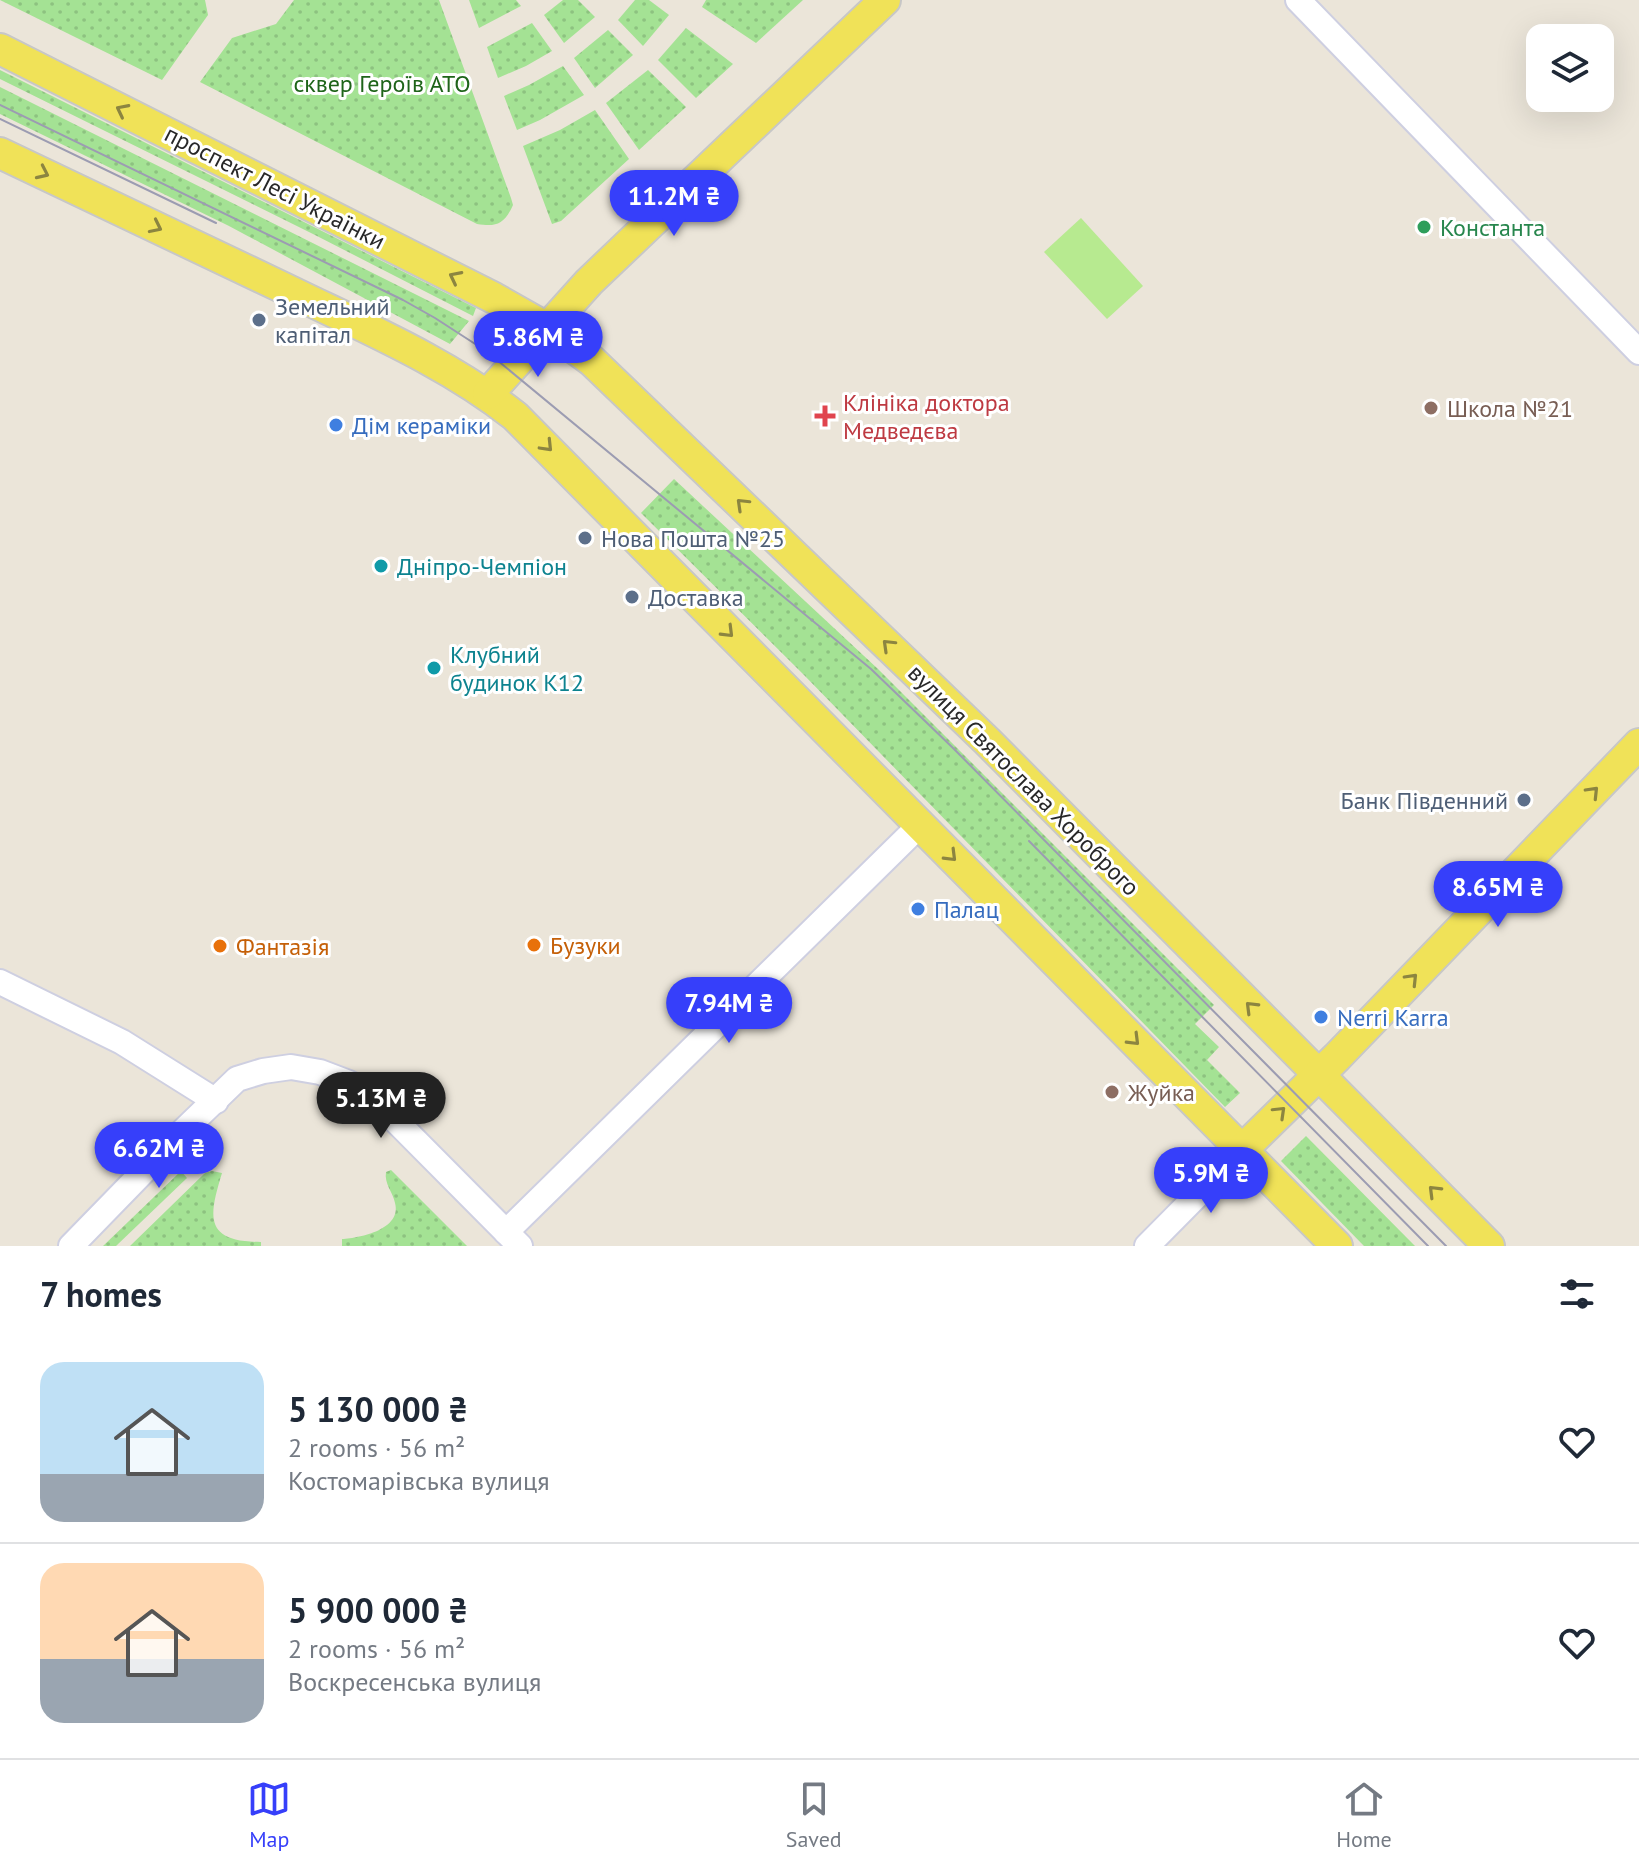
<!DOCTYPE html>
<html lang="en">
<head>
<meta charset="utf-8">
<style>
  :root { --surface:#fff; --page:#f6f6f7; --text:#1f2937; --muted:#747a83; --line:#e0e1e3; --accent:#363ffa }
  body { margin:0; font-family:"PT Sans",sans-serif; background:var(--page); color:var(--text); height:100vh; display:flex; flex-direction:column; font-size:30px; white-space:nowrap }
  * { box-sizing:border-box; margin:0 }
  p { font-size:26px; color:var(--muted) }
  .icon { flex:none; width:44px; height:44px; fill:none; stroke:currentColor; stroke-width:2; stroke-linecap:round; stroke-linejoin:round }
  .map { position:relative; height:1246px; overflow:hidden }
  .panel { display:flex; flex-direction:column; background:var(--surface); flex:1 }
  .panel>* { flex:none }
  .fabs { position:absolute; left:1526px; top:24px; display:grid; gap:16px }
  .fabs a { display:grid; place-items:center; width:88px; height:88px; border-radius:16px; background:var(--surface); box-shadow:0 8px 32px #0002; font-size:40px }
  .price { position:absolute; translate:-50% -68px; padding:0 18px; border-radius:28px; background:var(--accent); color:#fff; font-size:26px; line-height:52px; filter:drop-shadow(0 2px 4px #0008) }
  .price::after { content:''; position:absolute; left:50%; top:48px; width:24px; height:18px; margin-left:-12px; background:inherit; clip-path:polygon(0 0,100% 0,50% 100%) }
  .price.current { background:#222; color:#fff }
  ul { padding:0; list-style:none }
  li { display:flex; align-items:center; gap:24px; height:200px; padding:0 40px }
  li+li { border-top:2px solid var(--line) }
  li span { display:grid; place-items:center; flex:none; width:224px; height:160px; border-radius:24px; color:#555 }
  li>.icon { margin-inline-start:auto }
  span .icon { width:96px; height:96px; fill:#fffc; stroke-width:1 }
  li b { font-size:34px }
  h2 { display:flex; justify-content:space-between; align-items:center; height:96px; padding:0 40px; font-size:34px }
  .dock { display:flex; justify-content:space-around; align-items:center; height:112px; border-top:2px solid var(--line); background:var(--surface); font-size:22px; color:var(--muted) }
  .dock a { display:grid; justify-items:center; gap:4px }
  .dock .current { color:var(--accent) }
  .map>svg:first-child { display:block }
  .grass { fill:url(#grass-dots) }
  .pitch { fill:#b7ea90 }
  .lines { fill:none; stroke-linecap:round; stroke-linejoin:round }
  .minor-casing { stroke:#cecfe1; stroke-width:28 }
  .major-casing { stroke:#c7c7c7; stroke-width:34 }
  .minor { stroke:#fff; stroke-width:24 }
  .major { stroke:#f0e258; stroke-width:30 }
  .tram { stroke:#9c9cb2; stroke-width:2 }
  .oneway { stroke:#8c8540 }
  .leisure-dot { fill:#2e9e5b; stroke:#fff; stroke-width:3 }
  .service-dot { fill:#5c6f8a; stroke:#fff; stroke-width:3 }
  .education-dot { fill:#8d6e63; stroke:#fff; stroke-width:3 }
  .health-dot { fill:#e0444e; stroke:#fff; stroke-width:3 }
  .shop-dot { fill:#3f7fe0; stroke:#fff; stroke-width:3 }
  .culture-dot { fill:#0f9aa8; stroke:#fff; stroke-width:3 }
  .food-dot { fill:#e8710a; stroke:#fff; stroke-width:3 }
  .labels { text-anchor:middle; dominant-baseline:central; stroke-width:6; stroke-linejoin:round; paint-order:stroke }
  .park-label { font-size:24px; fill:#1e6419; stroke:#fff }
  .street-label { font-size:24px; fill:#282828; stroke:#fff }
  .leisure-label { font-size:24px; fill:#27864d; stroke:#fff; text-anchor:start }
  .service-label { font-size:24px; fill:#4e5e75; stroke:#fff; text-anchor:start }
  .health-label { font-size:24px; fill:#be3a42; stroke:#fff; text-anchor:start }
  .education-label { font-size:24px; fill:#785e54; stroke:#fff; text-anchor:start }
  .shop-label { font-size:24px; fill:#366cbe; stroke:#fff; text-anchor:start }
  .culture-label { font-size:24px; fill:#0d838f; stroke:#fff; text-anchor:start }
  .food-label { font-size:24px; fill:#c56008; stroke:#fff; text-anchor:start }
</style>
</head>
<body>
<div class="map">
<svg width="1639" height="1246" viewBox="0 0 1639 1246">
  <defs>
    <pattern id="grass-dots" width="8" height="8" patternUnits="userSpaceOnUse" patternTransform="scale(2)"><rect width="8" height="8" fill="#a4e294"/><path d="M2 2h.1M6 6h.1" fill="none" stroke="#8dc280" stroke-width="1.8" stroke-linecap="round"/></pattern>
  </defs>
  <rect width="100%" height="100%" fill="#ebe5d9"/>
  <g class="grass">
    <path d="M0,0H205L208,15L162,80Z"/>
    <path d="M294,0H439L511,198L513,205C504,225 496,227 477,224L200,82L232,38L276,24Z"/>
    <path d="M469,0H516L521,6L479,28Z"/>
    <path d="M563,0H578L595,17L564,43L544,15Z"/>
    <path d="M635,0H649L669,15L643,46L618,20Z"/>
    <path d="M706,0H803L756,43L702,7Z"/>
    <path d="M532,23L552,51L526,66L498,78L487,47Z"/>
    <path d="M686,28L733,64L696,98L658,60Z"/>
    <path d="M608,30L633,55L595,88L574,58Z"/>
    <path d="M563,66L584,95L540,120L517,130L504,96L529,85Z"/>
    <path d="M0,70L476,308L473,316L315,235L0,79Z"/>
    <path d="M648,70L686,107L639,150L606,103Z"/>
    <path d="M0,87L469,321L450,344L229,226L0,114Z"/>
    <path d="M595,110L629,159L561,221L552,224L523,146L560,130Z"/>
    <path d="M674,479L878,669L1214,1005L1195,1024L1219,1047L1207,1060L1240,1093L1225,1107L804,675L641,513Z"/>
    <path d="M1306,1136L1415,1246H1364L1281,1161Z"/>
    <path d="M391,1170L467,1246H342V1239C361,1238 402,1229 395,1203C393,1192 384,1184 386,1172Z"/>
    <path d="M181,1171L187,1178L116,1246H103Z"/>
    <path d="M212,1171L222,1173C209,1216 203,1242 261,1242V1246H130L205,1173Z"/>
  </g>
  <path class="pitch" d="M1081,218L1143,286L1107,319L1044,252Z"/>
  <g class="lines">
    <g class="minor-casing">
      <g id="minor">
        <path d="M1298,0L1639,352"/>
        <path d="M0,982L122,1042L216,1101"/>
        <path d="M506,1232L920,825"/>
        <path d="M71,1246L182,1132L237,1079L263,1071L291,1067L320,1072L349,1083L378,1103L520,1246"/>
        <path d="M1147,1246L1242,1150"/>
      </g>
    </g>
    <g class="major-casing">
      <g id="major">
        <path d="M0,49L494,298L547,328L592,361L987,741L1489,1246"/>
        <path d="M0,153C97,199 194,245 292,292C368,329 448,363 515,416L1337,1246"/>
        <path d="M488,394L589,282L885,0"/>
        <path d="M1242,1150L1337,1057L1639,744"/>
      </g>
    </g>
    <use href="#minor" class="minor"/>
    <use href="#major" class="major"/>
    <g class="tram">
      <path d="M0,105L403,300L435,318L486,351L871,669L953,748L1446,1246"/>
      <path d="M0,119L216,223"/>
      <path d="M1029,841L1428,1246"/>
    </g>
  </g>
  <defs><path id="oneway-chevron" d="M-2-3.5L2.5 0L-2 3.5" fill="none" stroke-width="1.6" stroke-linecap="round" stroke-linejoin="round" transform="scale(2)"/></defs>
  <g class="oneway">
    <use href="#oneway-chevron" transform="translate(122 110) rotate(-153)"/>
    <use href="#oneway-chevron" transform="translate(43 173) rotate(25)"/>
    <use href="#oneway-chevron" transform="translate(156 227) rotate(26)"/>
    <use href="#oneway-chevron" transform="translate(455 277) rotate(-153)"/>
    <use href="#oneway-chevron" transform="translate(547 446) rotate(46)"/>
    <use href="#oneway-chevron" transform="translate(742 504) rotate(-136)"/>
    <use href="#oneway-chevron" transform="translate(728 632) rotate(45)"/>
    <use href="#oneway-chevron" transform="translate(888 645) rotate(-136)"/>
    <use href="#oneway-chevron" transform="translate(1593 792) rotate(-46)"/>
    <use href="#oneway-chevron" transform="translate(951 856) rotate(45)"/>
    <use href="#oneway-chevron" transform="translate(1412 979) rotate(-46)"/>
    <use href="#oneway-chevron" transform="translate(1251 1007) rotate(-135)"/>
    <use href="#oneway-chevron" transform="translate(1134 1040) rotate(45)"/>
    <use href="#oneway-chevron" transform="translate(1280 1112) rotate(-44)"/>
    <use href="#oneway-chevron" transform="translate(1434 1191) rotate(-135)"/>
  </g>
  <circle class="leisure-dot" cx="1424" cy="227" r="8"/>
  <g class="service-dot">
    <circle cx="259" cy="320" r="8"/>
    <circle cx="585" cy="538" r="8"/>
    <circle cx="632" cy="597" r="8"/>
    <circle cx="1524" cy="800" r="8"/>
  </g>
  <g class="education-dot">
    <circle cx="1431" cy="408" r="8"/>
    <circle cx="1112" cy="1092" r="8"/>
  </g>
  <path class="health-dot" d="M821 404h8v8h8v8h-8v8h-8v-8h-8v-8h8z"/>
  <g class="shop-dot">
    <circle cx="336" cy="425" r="8"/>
    <circle cx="918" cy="909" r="8"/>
    <circle cx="1321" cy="1017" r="8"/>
  </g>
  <g class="culture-dot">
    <circle cx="381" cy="566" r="8"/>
    <circle cx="434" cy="668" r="8"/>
  </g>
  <g class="food-dot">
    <circle cx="534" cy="945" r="8"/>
    <circle cx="220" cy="946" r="8"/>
  </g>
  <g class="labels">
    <g class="park-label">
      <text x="382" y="83">сквер Героїв АТО</text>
    </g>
    <g class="street-label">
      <text transform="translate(275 187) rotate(27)">проспект Лесі Українки</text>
      <text transform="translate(1024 780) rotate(45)">вулиця Святослава Хороброго</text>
    </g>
    <g class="leisure-label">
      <text x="1440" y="227">Константа</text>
    </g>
    <g class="service-label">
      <text x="275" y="306">Земельний<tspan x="275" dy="28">капітал</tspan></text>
      <text x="601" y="538">Нова Пошта №25</text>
      <text x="648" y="597">Доставка</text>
      <text x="1508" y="800" text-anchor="end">Банк Південний</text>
    </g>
    <g class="health-label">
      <text x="843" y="402">Клініка доктора<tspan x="843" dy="28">Медведєва</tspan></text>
    </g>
    <g class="education-label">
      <text x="1447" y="408">Школа №21</text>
      <text x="1128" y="1092">Жуйка</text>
    </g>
    <g class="shop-label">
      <text x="352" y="425">Дім кераміки</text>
      <text x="934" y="909">Палац</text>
      <text x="1337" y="1017">Nerri Karra</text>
    </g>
    <g class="culture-label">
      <text x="397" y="566">Дніпро-Чемпіон</text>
      <text x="450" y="654">Клубний<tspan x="450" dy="28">будинок К12</tspan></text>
    </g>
    <g class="food-label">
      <text x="550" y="945">Бузуки</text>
      <text x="236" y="946">Фантазія</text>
    </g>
  </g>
</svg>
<div class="fabs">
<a><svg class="icon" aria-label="layers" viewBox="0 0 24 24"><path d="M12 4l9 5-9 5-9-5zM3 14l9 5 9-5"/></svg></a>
</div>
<b class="price" style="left:674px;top:238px">11.2M ₴</b>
<b class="price" style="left:538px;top:379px">5.86M ₴</b>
<b class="price" style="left:1498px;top:929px">8.65M ₴</b>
<b class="price" style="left:729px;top:1045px">7.94M ₴</b>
<b class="price current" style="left:381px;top:1140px">5.13M ₴</b>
<b class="price" style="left:159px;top:1190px">6.62M ₴</b>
<b class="price" style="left:1211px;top:1215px">5.9M ₴</b>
</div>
<section class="panel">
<h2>7 homes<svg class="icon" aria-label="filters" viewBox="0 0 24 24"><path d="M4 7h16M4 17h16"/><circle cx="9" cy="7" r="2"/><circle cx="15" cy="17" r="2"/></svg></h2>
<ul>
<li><span style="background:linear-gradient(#bfe0f5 70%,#9aa5b1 0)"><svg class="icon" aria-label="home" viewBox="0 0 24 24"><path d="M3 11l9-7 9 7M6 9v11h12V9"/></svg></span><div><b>5 130 000 ₴</b><p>2 rooms · 56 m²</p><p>Костомарівська вулиця</p></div><svg class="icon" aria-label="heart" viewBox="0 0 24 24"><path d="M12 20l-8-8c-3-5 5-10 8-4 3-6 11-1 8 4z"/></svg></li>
<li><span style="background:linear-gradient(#ffd9b3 60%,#9aa5b1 0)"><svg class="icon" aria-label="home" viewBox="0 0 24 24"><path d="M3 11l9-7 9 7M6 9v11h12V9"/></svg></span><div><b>5 900 000 ₴</b><p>2 rooms · 56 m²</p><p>Воскресенська вулиця</p></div><svg class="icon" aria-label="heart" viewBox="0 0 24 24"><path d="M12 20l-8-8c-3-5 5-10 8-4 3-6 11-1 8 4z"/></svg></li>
</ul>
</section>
<nav class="dock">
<a class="current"><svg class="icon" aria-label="map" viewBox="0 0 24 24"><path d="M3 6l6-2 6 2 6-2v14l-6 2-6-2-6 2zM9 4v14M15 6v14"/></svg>Map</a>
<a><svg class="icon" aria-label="saved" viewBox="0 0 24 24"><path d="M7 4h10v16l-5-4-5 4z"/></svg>Saved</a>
<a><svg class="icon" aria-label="home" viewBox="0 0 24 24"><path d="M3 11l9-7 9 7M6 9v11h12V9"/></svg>Home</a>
</nav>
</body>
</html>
